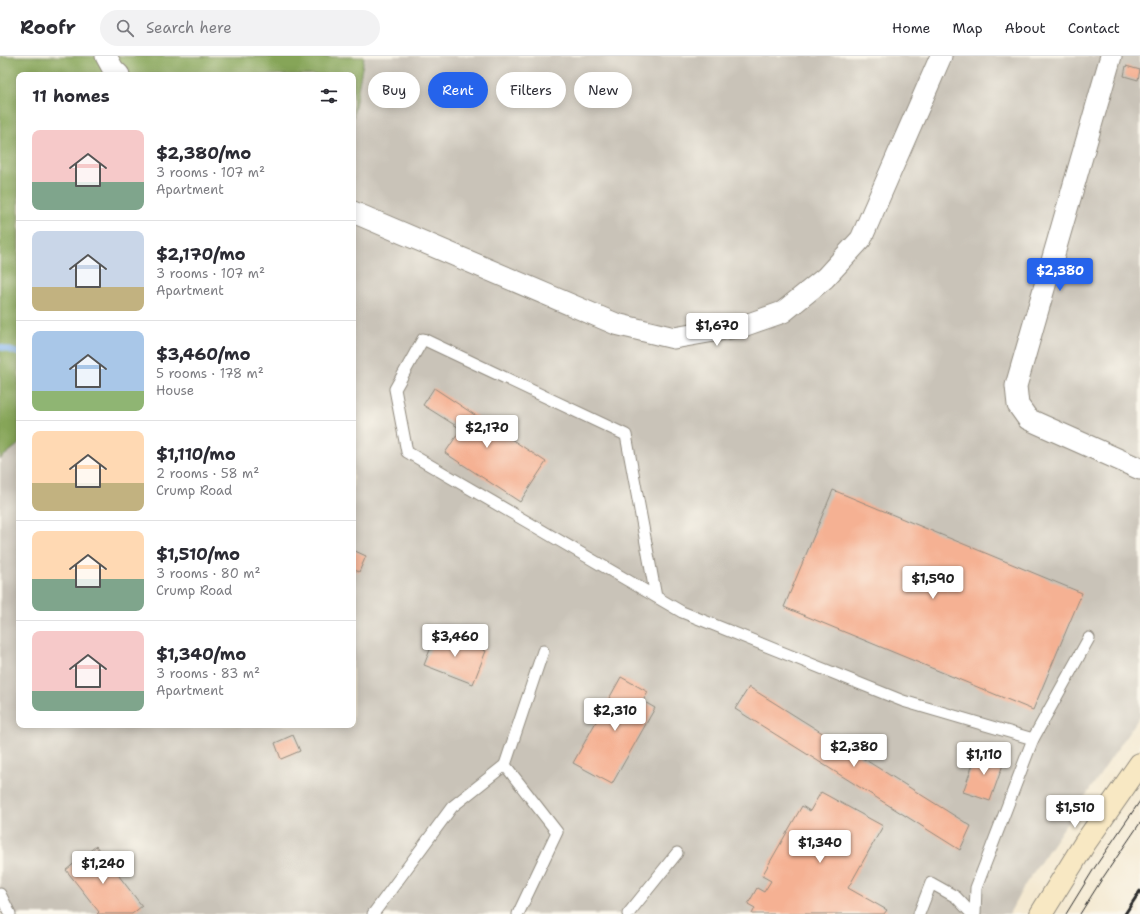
<!DOCTYPE html>
<html lang="en">
<head>
<meta charset="utf-8">
<style>
  :root { --surface:#fff; --page:#f2f2f3; --text:#2b2b33; --muted:#7c7c81; --line:#e1e1e2; --accent:#2563eb }
  body { margin:0; font-family:"Shantell Sans",sans-serif; background:var(--page); color:var(--text); height:100vh; display:flex; flex-direction:column; font-size:15px; white-space:nowrap }
  * { box-sizing:border-box; margin:0 }
  p { font-size:13px; color:var(--muted) }
  .icon { flex:none; width:22px; height:22px; fill:none; stroke:currentColor; stroke-width:2; stroke-linecap:round; stroke-linejoin:round }
  .map { position:relative; flex:1; overflow:hidden }
  .details { position:absolute; left:16px; top:16px; width:340px; height:656px; display:flex; flex-direction:column; background:var(--surface); border-radius:8px; box-shadow:0 2px 10px #0003 }
  .details>* { flex:none }
  .top-card { position:absolute; left:368px; top:16px; width:380px; height:36px; display:flex; gap:8px }
  .price { position:absolute; translate:-50% -34px; padding:0 9px; border-radius:4px; background:#fff; color:#222; font-size:13px; line-height:26px; filter:drop-shadow(0 1px 2px #0008) }
  .price::after { content:''; position:absolute; left:50%; top:24px; width:12px; height:9px; margin-left:-6px; background:inherit; clip-path:polygon(0 0,100% 0,50% 100%) }
  .price.selected { background:var(--accent); color:#fff }
  ul { padding:0; list-style:none }
  li { display:flex; align-items:center; gap:12px; height:100px; padding:0 16px }
  li+li { border-top:1px solid var(--line) }
  li span { display:grid; place-items:center; flex:none; width:112px; height:80px; border-radius:8px; color:#555 }
  li>.icon { margin-inline-start:auto }
  span .icon { width:48px; height:48px; fill:#fffc; stroke-width:1 }
  li b { font-size:17px }
  h2 { display:flex; justify-content:space-between; align-items:center; height:48px; padding:0 16px; font-size:17px }
  .chip { padding:0 14px; border-radius:18px; background:var(--surface); box-shadow:0 2px 10px #0003; font-size:14px; line-height:36px }
  .chip.selected { background:var(--accent); color:#fff }
  header { display:flex; align-items:center; gap:24px; box-sizing:border-box; height:56px; padding:0 20px; background:var(--surface); border-bottom:1px solid var(--line) }
  header strong { font-size:19px }
  nav { display:flex; gap:22px; margin-inline-start:auto; font-size:14px }
  .search { width:280px; height:36px; background:var(--page); display:flex; align-items:center; gap:10px; box-sizing:border-box; padding:0 14px; border-radius:22px; color:var(--muted); font-size:15px }
  .map>svg:first-child { display:block }
  .industrial { fill:#c9c3b8 }
  .forest { fill:#86a558; stroke:#586842 }
  .lines { fill:none; stroke-linecap:round; stroke-linejoin:round }
  .stream { stroke:#82b3ee; stroke-width:6 }
  .building { fill:#f5b193 }
  .lane-casing { stroke:#908a7e; stroke-width:13 }
  .street-casing { stroke:#908a7e; stroke-width:23 }
  .secondary-casing { stroke:#908a7e; stroke-width:24 }
  .lane { stroke:#fff; stroke-width:11 }
  .street { stroke:#fff; stroke-width:21 }
  .secondary { stroke:#f8e8c3; stroke-width:22 }
  .tram { stroke:#2b2b2b; stroke-width:1 }
  .rail { stroke:#2b2b2b; stroke-width:3 }
</style>
</head>
<body>
<header>
<strong>Roofr</strong>
<div class="search"><svg class="icon" aria-label="search" viewBox="0 0 24 24"><circle cx="10" cy="10" r="6"/><path d="M15 15l6 6"/></svg>Search here</div>
<nav><a>Home</a><a>Map</a><a>About</a><a>Contact</a></nav>
</header>
<div class="map">
<svg width="1140" height="858" viewBox="0 0 1140 858">
  <rect width="100%" height="100%" fill="#fbf7ec"/>
  <filter id="ink" filterUnits="userSpaceOnUse"><feTurbulence type="fractalNoise" baseFrequency=".025" numOctaves="2"/><feDisplacementMap in="SourceGraphic" scale="8" xChannelSelector="R" yChannelSelector="G"/><feConvolveMatrix kernelMatrix="1 2 1 2 8 2 1 2 1" color-interpolation-filters="sRGB"/></filter>
  <filter id="wash" filterUnits="userSpaceOnUse"><feTurbulence type="fractalNoise" baseFrequency=".012" numOctaves="4" result="noise"/><feDisplacementMap in="SourceGraphic" scale="16" xChannelSelector="R" yChannelSelector="G"/><feGaussianBlur stdDeviation="0.9" result="paint"/><feColorMatrix in="noise" values="0 0 0 0 0 0 0 0 0 0 0 0 0 0 0 0 0 1.4 0 .05"/><feComposite in="paint" operator="in"/></filter>
  <g filter="url(#wash)">
    <rect width="100%" height="100%" fill="#f4e9d1"/>
    <path class="industrial" d="M364,0H1140V660L1024,830L1009,858H0V403L19,388V669H353V61Z"/>
    <path class="forest" d="M0,0L364,1L353,61V19H19V388L0,403Z"/>
    <g class="lines">
      <path class="stream" d="M0,291L18,297"/>
    </g>
    <g id="blocks">
      <g class="building">
        <path d="M1126,10L1140,14L1138,24L1124,20Z"/>
        <path d="M434,332L546,406L520,446L445,397L461,373L423,349Z"/>
        <path d="M833,434L1082,537L1033,654L784,551Z"/>
        <path d="M353,494L366,500L359,516L353,513Z"/>
        <path d="M437,576L486,595L473,628L424,609Z"/>
        <path d="M621,621L648,636L643,645L655,652L612,728L573,707Z"/>
        <path d="M749,631L971,770L960,794L735,653Z"/>
        <path d="M293,679L300,695L281,703L275,687Z"/>
        <path d="M978,694L1005,703L990,745L963,736Z"/>
        <path d="M821,736L883,770L848,832L887,854L884,858H752L755,852L748,848L757,832L764,836L771,825L762,820L802,750L810,755Z"/>
        <path d="M96,790L142,850L132,858H97L99,856L66,814Z"/>
      </g>
    </g>
  </g>
  <g filter="url(#ink)">
    <use href="#blocks" fill-opacity="0" stroke="#908a7e" stroke-width="1"/>
    <g class="lines">
      <g class="lane-casing">
        <g id="lane">
          <path d="M656,541L626,379L423,283L395,333L407,396L682,556L903,645L1033,683"/>
          <path d="M0,838L10,858"/>
          <path d="M373,858L452,751L505,709"/>
          <path d="M518,858L557,776L505,709L543,595"/>
          <path d="M628,858L677,797"/>
          <path d="M919,858L931,827L956,841L972,858"/>
          <path d="M975,858L976,832L1033,683L1089,582"/>
        </g>
      </g>
      <g class="street-casing">
        <g id="street">
          <path d="M106,0L113,13L119,19"/>
          <path d="M1111,0L1016,330L1018,349L1028,363L1140,413"/>
          <path d="M353,156L616,268L674,282L743,270L783,256L825,222L861,183L941,0"/>
        </g>
      </g>
      <g class="secondary-casing">
        <path id="secondary" d="M1041,858L1085,787L1140,708"/>
      </g>
      <use href="#lane" class="lane"/>
      <use href="#street" class="street"/>
      <use href="#secondary" class="secondary"/>
      <g class="tram">
        <path d="M1066,858L1095,811L1140,745"/>
        <path d="M1080,858L1102,823L1140,767"/>
      </g>
      <path class="rail" d="M1125,858L1140,835"/>
    </g>
  </g>
</svg>
<b class="price selected" style="left:1060px;top:236px">$2,380</b>
<b class="price" style="left:717px;top:291px">$1,670</b>
<b class="price" style="left:487px;top:393px">$2,170</b>
<b class="price" style="left:933px;top:544px">$1,590</b>
<b class="price" style="left:455px;top:602px">$3,460</b>
<b class="price" style="left:615px;top:676px">$2,310</b>
<b class="price" style="left:854px;top:712px">$2,380</b>
<b class="price" style="left:984px;top:720px">$1,110</b>
<b class="price" style="left:1075px;top:773px">$1,510</b>
<b class="price" style="left:820px;top:808px">$1,340</b>
<b class="price" style="left:103px;top:829px">$1,240</b>
<div class="top-card">
<a class="chip">Buy</a>
<a class="chip selected">Rent</a>
<a class="chip">Filters</a>
<a class="chip">New</a>
</div>
<section class="details">
<h2>11 homes<svg class="icon" aria-label="filters" viewBox="0 0 24 24"><path d="M4 7h16M4 17h16"/><circle cx="9" cy="7" r="2"/><circle cx="15" cy="17" r="2"/></svg></h2>
<ul>
<li><span style="background:linear-gradient(#f6c9c9 65%,#7fa58c 0)"><svg class="icon" aria-label="home" viewBox="0 0 24 24"><path d="M3 11l9-7 9 7M6 9v11h12V9"/></svg></span><div><b>$2,380/mo</b><p>3 rooms · 107 m²</p><p>Apartment</p></div></li>
<li><span style="background:linear-gradient(#c9d6e8 70%,#c2b280 0)"><svg class="icon" aria-label="home" viewBox="0 0 24 24"><path d="M3 11l9-7 9 7M6 9v11h12V9"/></svg></span><div><b>$2,170/mo</b><p>3 rooms · 107 m²</p><p>Apartment</p></div></li>
<li><span style="background:linear-gradient(#a9c7e8 75%,#8fb573 0)"><svg class="icon" aria-label="home" viewBox="0 0 24 24"><path d="M3 11l9-7 9 7M6 9v11h12V9"/></svg></span><div><b>$3,460/mo</b><p>5 rooms · 178 m²</p><p>House</p></div></li>
<li><span style="background:linear-gradient(#ffd9b3 65%,#c2b280 0)"><svg class="icon" aria-label="home" viewBox="0 0 24 24"><path d="M3 11l9-7 9 7M6 9v11h12V9"/></svg></span><div><b>$1,110/mo</b><p>2 rooms · 58 m²</p><p>Crump Road</p></div></li>
<li><span style="background:linear-gradient(#ffd9b3 60%,#7fa58c 0)"><svg class="icon" aria-label="home" viewBox="0 0 24 24"><path d="M3 11l9-7 9 7M6 9v11h12V9"/></svg></span><div><b>$1,510/mo</b><p>3 rooms · 80 m²</p><p>Crump Road</p></div></li>
<li><span style="background:linear-gradient(#f6c9c9 75%,#7fa58c 0)"><svg class="icon" aria-label="home" viewBox="0 0 24 24"><path d="M3 11l9-7 9 7M6 9v11h12V9"/></svg></span><div><b>$1,340/mo</b><p>3 rooms · 83 m²</p><p>Apartment</p></div></li>
</ul>
</section>
</div>
</body>
</html>
